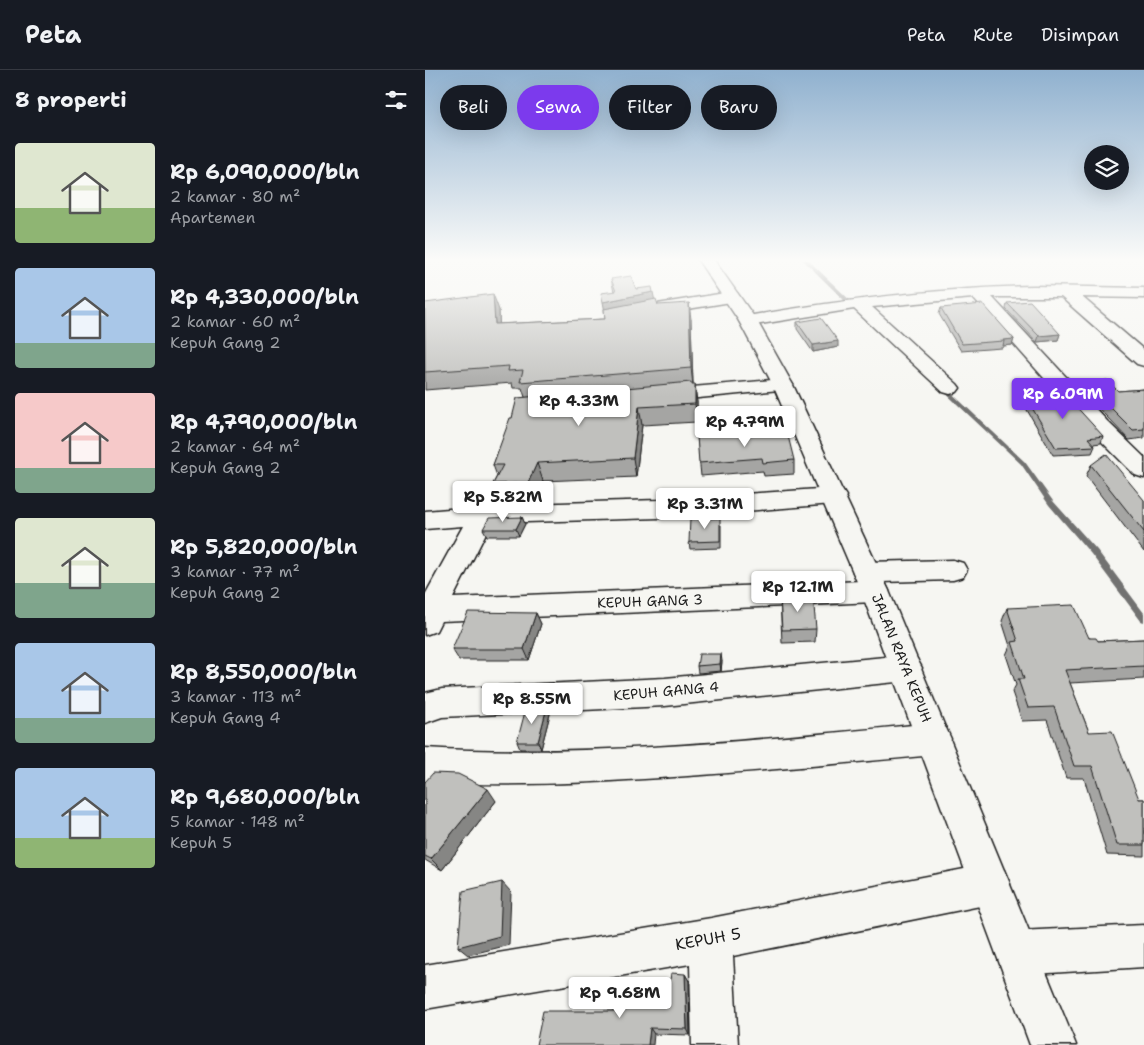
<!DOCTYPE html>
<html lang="id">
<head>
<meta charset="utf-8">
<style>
  :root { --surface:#171b24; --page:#20242c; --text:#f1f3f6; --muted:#9ea1a6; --line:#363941; --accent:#7c3aed }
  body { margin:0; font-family:"Shantell Sans",sans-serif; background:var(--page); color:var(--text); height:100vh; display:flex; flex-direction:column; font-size:19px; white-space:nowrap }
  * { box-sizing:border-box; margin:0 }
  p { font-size:16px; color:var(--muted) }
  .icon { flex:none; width:28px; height:28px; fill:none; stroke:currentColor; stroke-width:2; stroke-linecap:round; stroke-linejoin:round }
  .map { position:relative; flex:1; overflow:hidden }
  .sheet { display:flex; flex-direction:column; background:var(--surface); width:425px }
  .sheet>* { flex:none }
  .guide { position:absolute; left:15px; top:15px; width:475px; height:45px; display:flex; gap:10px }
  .tools { position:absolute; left:659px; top:75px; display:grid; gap:10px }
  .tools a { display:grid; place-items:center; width:45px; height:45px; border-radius:50%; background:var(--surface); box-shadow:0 5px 20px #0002; font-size:25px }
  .price { position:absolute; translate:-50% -42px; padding:0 11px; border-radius:5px; background:#fff; color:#222; font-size:16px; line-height:32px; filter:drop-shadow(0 1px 2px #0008) }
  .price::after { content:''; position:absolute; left:50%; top:30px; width:15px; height:11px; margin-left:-8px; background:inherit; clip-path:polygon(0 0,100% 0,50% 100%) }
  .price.on { background:var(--accent); color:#fff }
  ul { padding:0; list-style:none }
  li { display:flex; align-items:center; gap:15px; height:125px; padding:0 15px }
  li span { display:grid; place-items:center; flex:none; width:140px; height:100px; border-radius:5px; color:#555 }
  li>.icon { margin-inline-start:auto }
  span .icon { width:60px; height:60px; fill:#fffc; stroke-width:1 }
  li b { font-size:21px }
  h2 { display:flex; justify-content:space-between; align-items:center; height:60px; padding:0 15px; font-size:21px }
  .pill { padding:0 18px; border-radius:22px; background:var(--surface); box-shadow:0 5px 20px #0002; font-size:18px; line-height:45px }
  .pill.on { background:var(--accent); color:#fff }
  header { display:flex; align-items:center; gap:30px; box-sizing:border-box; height:70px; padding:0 25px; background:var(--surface); border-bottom:1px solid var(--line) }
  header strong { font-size:24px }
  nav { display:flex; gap:28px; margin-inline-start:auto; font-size:18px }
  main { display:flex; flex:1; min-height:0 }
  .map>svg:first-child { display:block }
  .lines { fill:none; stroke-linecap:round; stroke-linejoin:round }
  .stream { fill:#727271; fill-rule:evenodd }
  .minor-casing { stroke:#1c1c1c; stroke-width:3 }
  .major-casing { stroke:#1c1c1c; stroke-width:3 }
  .minor { fill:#f6f6f2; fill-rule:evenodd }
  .major { fill:#f6f6f2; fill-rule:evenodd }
  .wall { fill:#a5a5a3; stroke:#1c1c1c }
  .shaded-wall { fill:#868684; stroke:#1c1c1c }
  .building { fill:#c0c0bd; stroke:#1c1c1c }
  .labels { text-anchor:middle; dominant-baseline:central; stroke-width:4; stroke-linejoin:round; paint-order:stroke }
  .street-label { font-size:14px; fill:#1c1c1c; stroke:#f6f6f2 }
  .near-street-label { font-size:16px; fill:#1c1c1c; stroke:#f6f6f2 }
</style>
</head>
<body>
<header>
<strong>Peta</strong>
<nav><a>Peta</a><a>Rute</a><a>Disimpan</a></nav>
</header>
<main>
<section class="sheet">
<h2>8 properti<svg class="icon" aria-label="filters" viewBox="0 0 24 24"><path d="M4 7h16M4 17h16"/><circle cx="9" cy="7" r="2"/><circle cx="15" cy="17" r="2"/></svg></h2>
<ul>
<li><span style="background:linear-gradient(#dfe7d0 65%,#8fb573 0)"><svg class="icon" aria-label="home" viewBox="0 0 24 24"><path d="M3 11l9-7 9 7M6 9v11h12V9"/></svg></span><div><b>Rp 6,090,000/bln</b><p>2 kamar · 80 m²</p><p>Apartemen</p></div></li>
<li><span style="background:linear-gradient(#a9c7e8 75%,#7fa58c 0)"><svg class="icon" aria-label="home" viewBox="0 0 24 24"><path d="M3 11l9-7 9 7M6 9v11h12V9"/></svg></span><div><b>Rp 4,330,000/bln</b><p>2 kamar · 60 m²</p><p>Kepuh Gang 2</p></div></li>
<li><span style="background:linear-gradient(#f6c9c9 75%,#7fa58c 0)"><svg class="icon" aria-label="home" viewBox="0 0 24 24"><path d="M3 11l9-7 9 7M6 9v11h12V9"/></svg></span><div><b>Rp 4,790,000/bln</b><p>2 kamar · 64 m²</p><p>Kepuh Gang 2</p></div></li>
<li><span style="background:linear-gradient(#dfe7d0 65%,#7fa58c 0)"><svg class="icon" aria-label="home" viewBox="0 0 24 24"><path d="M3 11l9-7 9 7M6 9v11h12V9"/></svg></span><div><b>Rp 5,820,000/bln</b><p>3 kamar · 77 m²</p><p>Kepuh Gang 2</p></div></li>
<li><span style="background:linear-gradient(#a9c7e8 75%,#7fa58c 0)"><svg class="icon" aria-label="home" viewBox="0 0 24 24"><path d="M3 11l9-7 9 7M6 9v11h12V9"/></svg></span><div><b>Rp 8,550,000/bln</b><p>3 kamar · 113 m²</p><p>Kepuh Gang 4</p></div></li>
<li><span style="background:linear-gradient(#a9c7e8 70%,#8fb573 0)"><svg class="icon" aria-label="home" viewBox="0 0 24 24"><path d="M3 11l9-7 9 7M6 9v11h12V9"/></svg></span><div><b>Rp 9,680,000/bln</b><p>5 kamar · 148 m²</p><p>Kepuh 5</p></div></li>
</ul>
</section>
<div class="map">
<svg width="719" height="975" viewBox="0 0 719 975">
  <rect width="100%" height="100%" fill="#f6f6f2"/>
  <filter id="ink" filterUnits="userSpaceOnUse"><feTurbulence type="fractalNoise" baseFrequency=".02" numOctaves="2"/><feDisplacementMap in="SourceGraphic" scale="10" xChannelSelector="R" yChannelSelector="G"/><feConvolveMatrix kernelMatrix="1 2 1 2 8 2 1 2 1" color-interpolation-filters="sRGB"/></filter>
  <g filter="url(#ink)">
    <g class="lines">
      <g class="stream">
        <path d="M378,190H383L431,236V238H427Z"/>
        <path d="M517,315L519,316L600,392L628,431L672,480L719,543V552L716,551L666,484L624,435L596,394L515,318V316Z"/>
      </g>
      <g class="minor-casing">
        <g id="minor">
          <path d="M609,216L719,218V228L657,227L719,280V296L712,294L636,227H567L682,351L719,387V408L710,405L666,361L548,228L447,237L532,314L535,318L532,322L525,324L518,322L429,239L323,256L317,255L314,251L317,247L323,246C418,230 512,218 609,216Z"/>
          <path d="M306,222L312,223L315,227L312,231L226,245L220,244L217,240L220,236L226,235Z"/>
          <path d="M358,309L365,311L368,315L365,319L233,332L226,330L222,326L226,322L233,320Z"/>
          <path d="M408,418L417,420L421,426L417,432L408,434L234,448L66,453L28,528L437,511L432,509L428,502L432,495L442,492L528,490L538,493L542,500L538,507L528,510L456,512L460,513L464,521L460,529L450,532L16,551L11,561L0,565V525L38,456L0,459V441L72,435L234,430Z"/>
          <path d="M481,585L492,589L497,598L492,607L481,611L240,636L17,647L0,653V623L17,619L240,608Z"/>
          <path d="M509,653L521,658L526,669L521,680L509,685C422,693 336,701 249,707C166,713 83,717 0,712V678C168,688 342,669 509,653Z"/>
          <path d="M565,794L579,800L585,814L579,828L565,834L308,886L313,975H267L265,894L0,939V895L286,848Z"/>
          <path d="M719,855V897L593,905L578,898L571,883L578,868L593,861Z"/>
        </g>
      </g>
      <g class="major-casing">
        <path id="major" d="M273,190H289L332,251L368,315L464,521L651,975H605L436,521L348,315L314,251Z"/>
      </g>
      <use href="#minor" class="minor"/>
      <use href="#major" class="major"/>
    </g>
    <g class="wall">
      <path d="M186,209L211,219L229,229L233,235L266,249L268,314L272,332V352L217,355L211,407L118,411L109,432L76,433L68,414L72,406L68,395L87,348L100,327L97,318H88L87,313L0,320V233L74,240V254L180,249L179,239L189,222Z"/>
      <path d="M582,233L635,264L633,270L612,272L581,239Z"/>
      <path d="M516,238L589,269L587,275L578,276L577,278L536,281L514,244Z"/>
      <path d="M372,252L413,277L388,282L372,259Z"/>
      <path d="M662,314L693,321L719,319V368L704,370L659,323Z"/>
      <path d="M600,326L678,366L676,373L668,374L670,376L667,383L628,385L598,333Z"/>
      <path d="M272,366L369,390V404L339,406L338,401L276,406Z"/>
      <path d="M666,395L719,430V482L661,406Z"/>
      <path d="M97,447L100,454L94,466H62L58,459Z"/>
      <path d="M296,455V478L265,479L264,472Z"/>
      <path d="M355,527L391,559L390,572L357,573Z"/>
      <path d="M582,538L673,571L719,569V609L645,613L664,662L714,729H719V786L682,785L659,708H641L622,650L597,651L587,622L591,615L581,585L585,576L577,551Z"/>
      <path d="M111,543L116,554L104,590H34L27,579Z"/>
      <path d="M297,591L296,601L273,603L272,596Z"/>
      <path d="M122,637L125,644L116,679H95L92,672Z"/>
      <path d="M0,712L71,731L17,800L0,790Z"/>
      <path d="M260,904L264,911L265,965L229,964L195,941L244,918Z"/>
    </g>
    <g class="shaded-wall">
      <path d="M228,222L230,232L180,242L178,232Z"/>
      <path d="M68,224L74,240L75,271L70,254Z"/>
      <path d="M264,233L266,249L268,315L266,298Z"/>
      <path d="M635,264L633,270L612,272L614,266Z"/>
      <path d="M589,269L587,275L578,276L579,271L578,270Z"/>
      <path d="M413,271V277L388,282V275Z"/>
      <path d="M270,314L272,332V352L270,334Z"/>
      <path d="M214,337L217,355L211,407L208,388Z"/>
      <path d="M112,393L118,411L109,432L103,413Z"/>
      <path d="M97,447L100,454L94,466L91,459Z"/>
      <path d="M111,543L116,554L104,590L99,579Z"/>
      <path d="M296,584L297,591L296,601L295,594Z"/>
      <path d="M122,637L125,644L116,679L113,672Z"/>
      <path d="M63,719L71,731L17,800L6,789Z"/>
      <path d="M77,812L86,822L84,875L43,885L33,877Z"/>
      <path d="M260,904L264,911L265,965L262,959Z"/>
      <path d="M225,958L229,964L228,975H223Z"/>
    </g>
    <g class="building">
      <path d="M206,206L211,219L227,217L228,222L178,232L176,223L191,221L186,209Z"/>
      <path d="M68,224L70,254L180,249L179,239L231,229L233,235L264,233L266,298L95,312L98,300L83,301L84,296L0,302V233Z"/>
      <path d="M605,231L635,264L614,266L582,233Z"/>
      <path d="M558,234L589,269L578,270L579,271L537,274L516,238Z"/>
      <path d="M396,248L413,271L388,275L372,252Z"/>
      <path d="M682,310L693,321L719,319V359L708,360L662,314Z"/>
      <path d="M266,312V314H270V334L214,337L208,388L112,393L103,413L68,414L78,395H68L85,348H87L92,328Z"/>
      <path d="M636,320L678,366L663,368L670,376L631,378L600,326Z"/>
      <path d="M362,362L369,390L338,393L337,388L274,393L272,366Z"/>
      <path d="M681,384L719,430V462L666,395Z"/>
      <path d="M97,447L91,459H58L64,448Z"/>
      <path d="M295,448V471L264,472L265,449Z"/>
      <path d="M388,525L391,559L357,560L355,527Z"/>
      <path d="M649,535L664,568H671L673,571L719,569V596L640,600L664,662L687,661L714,729H719V775H692L667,696H649L629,637L603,638L593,609H599L587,572L593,571L582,538Z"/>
      <path d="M43,542L111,543L99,579H27Z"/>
      <path d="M274,584H296L295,594L272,596Z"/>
      <path d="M122,637L113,672H92L101,638Z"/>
      <path d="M8,703L33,704L63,719L6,789L0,786V712Z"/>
      <path d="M77,812L75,866L33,877L38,821Z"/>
      <path d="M246,903L260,904L262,959L225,958L223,975H111L118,941H195L198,920L244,918Z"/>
    </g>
  </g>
  <linearGradient id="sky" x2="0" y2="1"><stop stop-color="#90b1cf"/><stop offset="0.58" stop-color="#fbfbf9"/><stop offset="1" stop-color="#fbfbf9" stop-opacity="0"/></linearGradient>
  <rect width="719" height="327" fill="url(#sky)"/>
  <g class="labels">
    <g class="street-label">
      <text transform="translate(225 531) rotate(-2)">KEPUH GANG 3</text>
      <text transform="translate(477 588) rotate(68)">JALAN RAYA KEPUH</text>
      <text transform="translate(241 621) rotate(-5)">KEPUH GANG 4</text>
    </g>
    <g class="near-street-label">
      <text transform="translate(283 869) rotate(-10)">KEPUH 5</text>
    </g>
  </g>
</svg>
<div class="tools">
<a><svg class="icon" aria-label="layers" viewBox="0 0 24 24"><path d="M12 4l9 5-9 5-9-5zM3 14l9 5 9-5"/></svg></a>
</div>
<b class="price on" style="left:638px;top:350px">Rp 6.09M</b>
<b class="price" style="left:154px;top:357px">Rp 4.33M</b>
<b class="price" style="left:320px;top:378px">Rp 4.79M</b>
<b class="price" style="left:78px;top:453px">Rp 5.82M</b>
<b class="price" style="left:280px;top:460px">Rp 3.31M</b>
<b class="price" style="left:373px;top:543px">Rp 12.1M</b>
<b class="price" style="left:107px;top:655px">Rp 8.55M</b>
<b class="price" style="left:195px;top:949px">Rp 9.68M</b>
<div class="guide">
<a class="pill">Beli</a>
<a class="pill on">Sewa</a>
<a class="pill">Filter</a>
<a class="pill">Baru</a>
</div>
</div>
</main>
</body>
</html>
